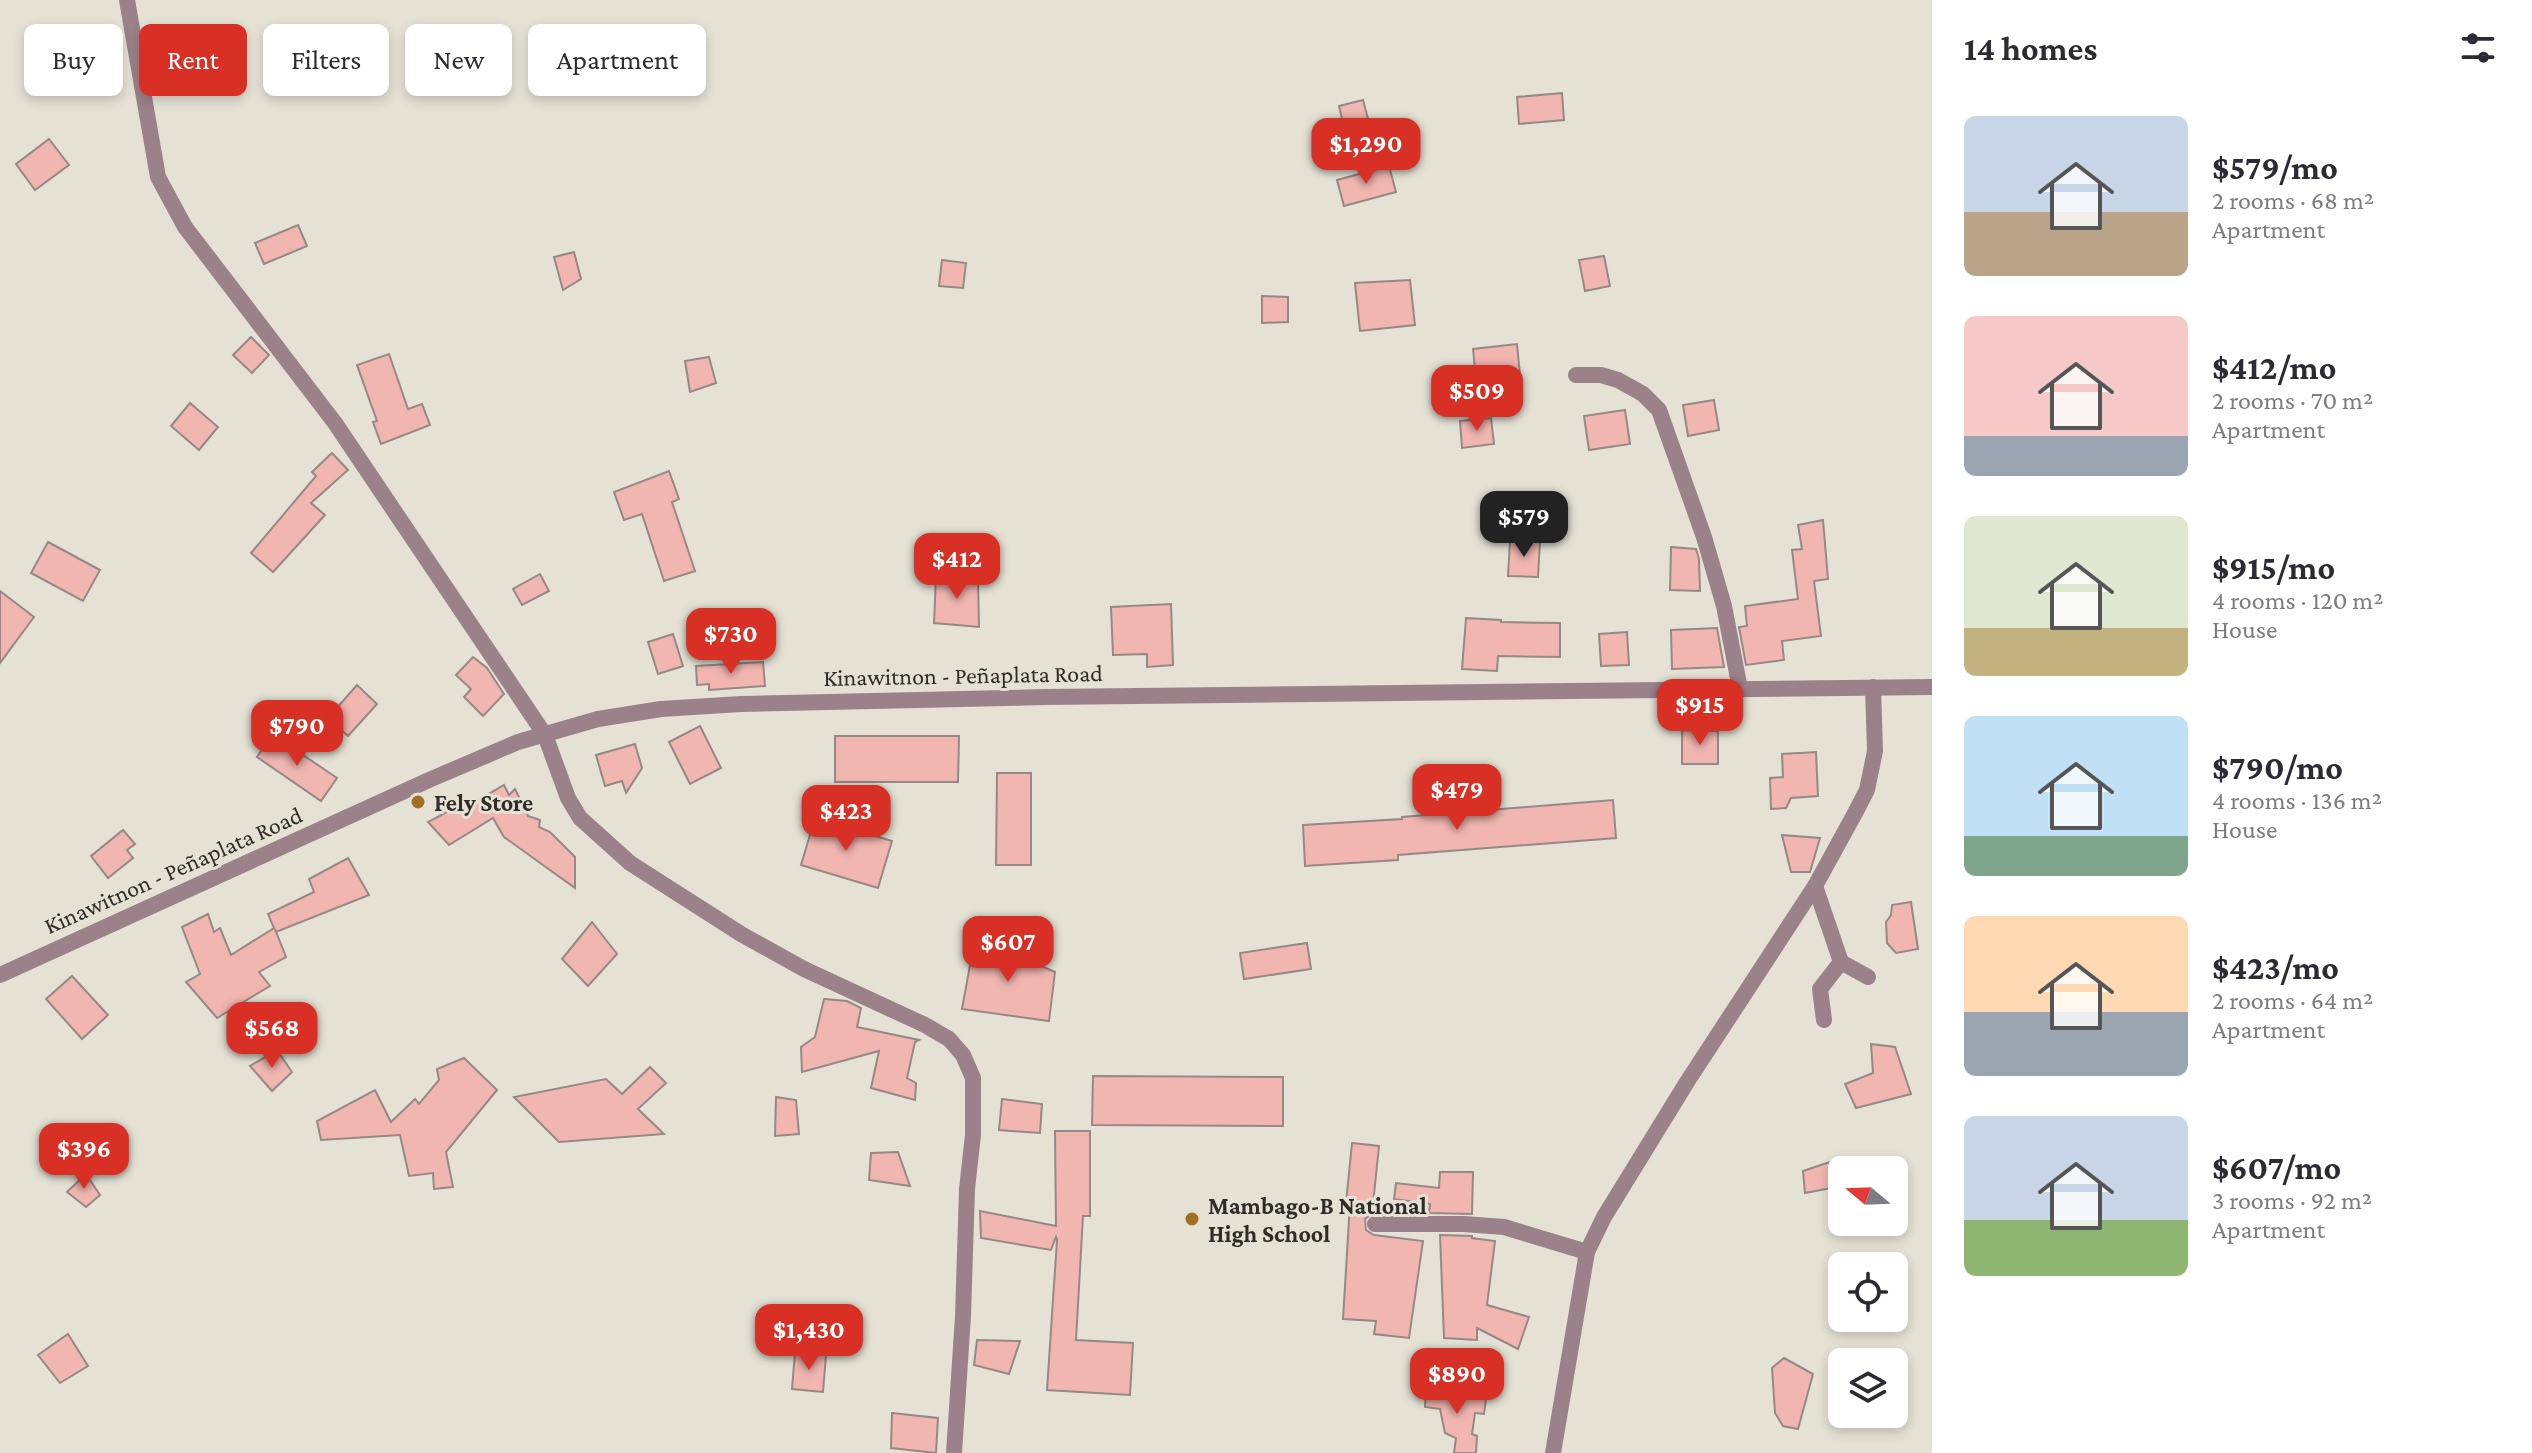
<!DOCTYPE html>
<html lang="en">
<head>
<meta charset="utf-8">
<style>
  :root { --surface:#fff; --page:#f2f2f3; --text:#2b2b33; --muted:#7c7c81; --accent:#d93025 }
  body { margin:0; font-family:"Crimson Pro",serif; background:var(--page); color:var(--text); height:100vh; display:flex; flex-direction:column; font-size:30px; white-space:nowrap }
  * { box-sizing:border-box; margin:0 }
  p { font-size:26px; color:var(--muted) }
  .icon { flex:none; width:44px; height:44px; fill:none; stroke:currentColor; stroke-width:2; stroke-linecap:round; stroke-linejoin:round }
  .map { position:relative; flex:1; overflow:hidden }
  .panel { display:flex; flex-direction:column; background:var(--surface); width:600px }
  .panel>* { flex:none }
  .hud { position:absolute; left:24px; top:24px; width:760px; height:72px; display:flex; gap:16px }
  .needle { width:52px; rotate:289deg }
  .tools { position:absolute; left:1828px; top:1156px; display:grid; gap:16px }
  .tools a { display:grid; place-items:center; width:80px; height:80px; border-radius:12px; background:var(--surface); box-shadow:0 4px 12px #0003; font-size:40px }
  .price { position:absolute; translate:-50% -68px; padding:0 18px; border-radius:16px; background:var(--accent); color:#fff; font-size:26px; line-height:52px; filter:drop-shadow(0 2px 4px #0008) }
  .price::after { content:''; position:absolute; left:50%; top:48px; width:24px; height:18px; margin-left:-12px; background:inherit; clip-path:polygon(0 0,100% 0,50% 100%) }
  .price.current { background:#222; color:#fff }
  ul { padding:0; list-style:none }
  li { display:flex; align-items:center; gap:24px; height:200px; padding:0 32px }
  li span { display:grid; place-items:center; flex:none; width:224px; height:160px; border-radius:12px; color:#555 }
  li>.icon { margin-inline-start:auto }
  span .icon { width:96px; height:96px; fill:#fffc; stroke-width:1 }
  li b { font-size:34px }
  h2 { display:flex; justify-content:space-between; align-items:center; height:96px; padding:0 32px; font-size:34px }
  .chip { padding:0 28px; border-radius:12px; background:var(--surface); box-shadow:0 4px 12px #0003; font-size:28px; line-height:72px }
  .chip.current { background:var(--accent); color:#fff }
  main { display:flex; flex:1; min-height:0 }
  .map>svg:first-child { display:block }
  .building { fill:#f1b6b0; stroke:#968886; stroke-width:2 }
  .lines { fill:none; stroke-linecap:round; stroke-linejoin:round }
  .minor { stroke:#9b828a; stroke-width:16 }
  .tertiary { stroke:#9b828a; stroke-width:16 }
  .poi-dot { fill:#a16f25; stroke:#e5e2d5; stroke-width:3 }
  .labels { text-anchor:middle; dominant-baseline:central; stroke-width:6; stroke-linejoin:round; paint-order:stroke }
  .street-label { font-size:24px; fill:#2e2d28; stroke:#e5e2d5 }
  .poi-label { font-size:24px; font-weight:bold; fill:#2e2d28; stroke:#e5e2d5; text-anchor:start }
</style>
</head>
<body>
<main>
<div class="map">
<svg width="1932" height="1453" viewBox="0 0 1932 1453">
  <rect width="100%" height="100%" fill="#e5e2d5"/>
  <g class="building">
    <path d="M1562,93L1564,120L1519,124L1517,97Z"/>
    <path d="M1363,100L1370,126L1345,132L1339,106Z"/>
    <path d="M49,139L69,165L35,190L16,164Z"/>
    <path d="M1389,166L1396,192L1344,206L1337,180Z"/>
    <path d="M298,225L307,246L264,264L255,243Z"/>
    <path d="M574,252L581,279L563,290L554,257Z"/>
    <path d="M1604,256L1610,286L1585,291L1579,260Z"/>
    <path d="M942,260L966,263L963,288L939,286Z"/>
    <path d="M1410,280L1415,325L1360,331L1355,283Z"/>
    <path d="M1262,296L1288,297V322L1262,323Z"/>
    <path d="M251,337L269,355L252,373L233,355Z"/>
    <path d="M1517,344L1520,375L1476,380L1473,349Z"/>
    <path d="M389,354L408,409L422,404L430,425L381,444L373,422L377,421L357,365Z"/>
    <path d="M709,357L716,383L690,392L685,361Z"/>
    <path d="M1714,400L1719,430L1688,436L1683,405Z"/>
    <path d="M190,403L218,427L199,450L171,426Z"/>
    <path d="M1625,410L1630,444L1589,450L1584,416Z"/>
    <path d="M1491,418L1494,444L1462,448L1460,421Z"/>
    <path d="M332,453L348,470L311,503L325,515L273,572L251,553L316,476L312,472Z"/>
    <path d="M669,471L679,499L672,502L695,571L664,581L642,514L624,520L614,492Z"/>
    <path d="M1823,520L1828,579L1814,581L1821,636L1782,641L1784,660L1746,665L1739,627L1747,626L1745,606L1798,599L1792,550L1802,549L1798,525Z"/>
    <path d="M1510,541L1540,542L1538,577L1508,576Z"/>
    <path d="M48,542L100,570L83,601L31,573Z"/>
    <path d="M1671,547L1696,549L1699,559L1700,591L1670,590Z"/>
    <path d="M540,574L549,591L522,605L513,589Z"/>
    <path d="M936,575L978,578L979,627L934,623Z"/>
    <path d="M0,591L34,617L0,663Z"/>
    <path d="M1171,604L1173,665L1147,667V654L1113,655L1111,607Z"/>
    <path d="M1466,618L1501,620V622L1560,623V657L1498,656L1497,671L1462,669Z"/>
    <path d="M1717,628L1724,667L1672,669L1671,630Z"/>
    <path d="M1627,632L1629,665L1601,666L1599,634Z"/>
    <path d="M673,634L683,666L658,674L648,642Z"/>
    <path d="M473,657L487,668L504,694L483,716L464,697L471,689L456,675Z"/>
    <path d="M763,662L765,686L709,690V684L697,685L696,666Z"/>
    <path d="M357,685L377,704L348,736L328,718Z"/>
    <path d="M700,726L721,768L690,784L669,742Z"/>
    <path d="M1682,730L1718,731V764H1682Z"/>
    <path d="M272,734L337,778L321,801L257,757Z"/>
    <path d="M835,736H959L958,782H835Z"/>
    <path d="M635,744L642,768L626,793L622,781L605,786L596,755Z"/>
    <path d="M1816,752L1818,796L1791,798L1786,808L1771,809L1770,778L1783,777L1782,754Z"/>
    <path d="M997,773H1031V865H996Z"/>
    <path d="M504,785L509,795L515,789L528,816L540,820L539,827L550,832L575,857V888L504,837L493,818L449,845L428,822L471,799L473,803Z"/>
    <path d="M1613,800L1616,838L1398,855V860L1305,866L1303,825L1402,819V817Z"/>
    <path d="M815,818L892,841L878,888L801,865Z"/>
    <path d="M123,830L135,844L127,850L133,858L108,878L91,856Z"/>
    <path d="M1782,835L1820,838L1810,872H1791Z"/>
    <path d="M348,858L369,895L276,932L275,929L286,957L259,972L270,986L217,1018L186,982L200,974L182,927L208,914L214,932L220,928L231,955L274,928L268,914L314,892L309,879Z"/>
    <path d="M1911,902L1918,949L1896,953L1887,943L1886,922L1891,915L1892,905Z"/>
    <path d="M592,922L617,954L588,986L562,959Z"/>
    <path d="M975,938L1055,972L1049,1021L962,1009Z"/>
    <path d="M1307,943L1311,969L1244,979L1240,953Z"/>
    <path d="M72,976L108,1015L82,1039L46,999Z"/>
    <path d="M824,999L847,1001L861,1008L857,1027L919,1040L915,1042L907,1078L916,1083L915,1100L871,1088L879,1051L802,1072L801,1047L815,1037Z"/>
    <path d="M1871,1044L1895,1047L1911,1094L1856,1108L1845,1084L1873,1073Z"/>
    <path d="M277,1050L292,1072L272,1091L250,1066Z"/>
    <path d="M464,1058L497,1090L446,1152L453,1187L434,1189L433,1173L409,1176L400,1135L321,1140L317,1121L375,1090L391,1122L415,1099L419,1104L439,1080L437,1069Z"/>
    <path d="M650,1067L666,1083L638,1109L664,1134L559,1142L514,1097L606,1079L622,1094Z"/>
    <path d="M1093,1076L1283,1077V1126L1092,1125Z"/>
    <path d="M776,1097L796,1100L799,1134L775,1136Z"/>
    <path d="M1002,1099L1042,1104L1040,1133L999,1130Z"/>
    <path d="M1055,1131H1090V1216H1083L1076,1340L1133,1343L1130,1395L1047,1390L1057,1240L1056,1237L1051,1250L981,1238L980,1211L1056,1226Z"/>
    <path d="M1352,1143L1379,1146L1372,1214L1365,1219L1366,1230L1374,1235L1423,1241L1409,1338L1374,1334L1376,1321L1343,1319L1350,1203H1346Z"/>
    <path d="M898,1152L910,1186L869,1180L871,1153Z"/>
    <path d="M1842,1158V1186L1805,1193L1803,1171Z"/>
    <path d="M1440,1172H1473L1472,1214L1429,1213L1430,1204L1394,1199L1396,1183L1439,1188Z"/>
    <path d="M86,1174L100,1195L86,1207L67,1192Z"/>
    <path d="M1440,1235L1472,1236V1238L1495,1241L1487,1305L1529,1317L1518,1349L1477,1328V1340L1444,1338Z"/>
    <path d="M68,1334L88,1366L60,1383L38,1355Z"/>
    <path d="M977,1340L1020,1341L1009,1374L974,1365Z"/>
    <path d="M795,1352L826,1355L823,1392L792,1389Z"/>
    <path d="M1784,1358L1813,1374L1798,1429L1783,1426L1775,1413L1772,1368Z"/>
    <path d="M1426,1384L1444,1389V1392L1486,1399L1484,1414L1475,1413L1472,1434L1477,1436L1476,1453H1454L1456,1438L1445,1433L1440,1409L1425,1407Z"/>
    <path d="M892,1413L938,1418L936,1453L891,1448Z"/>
  </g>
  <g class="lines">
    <g class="minor">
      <path d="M127,0L158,177L185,227L335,423L545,735L568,798L580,818L630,863L741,934L804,969L925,1025L949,1039L963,1055L973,1078V1135L967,1189L963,1316L954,1453"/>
      <path d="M1576,375H1601L1618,380L1643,394L1659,410L1704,537L1724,606L1740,689"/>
      <path d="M1815,886L1841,962L1868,977"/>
      <path d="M1824,1020L1820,989L1841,962"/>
      <path d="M1375,1224H1463L1504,1227L1587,1252"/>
      <path d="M1553,1453L1587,1252L1604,1217L1687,1082L1815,886L1854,815L1867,790L1875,751L1873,687"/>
    </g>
    <path class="tertiary" d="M0,975L429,780L518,742L598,719L661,709L741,704L1046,697L1932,687"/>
  </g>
  <g class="poi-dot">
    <circle cx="418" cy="802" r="8"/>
    <circle cx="1192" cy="1219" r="8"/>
  </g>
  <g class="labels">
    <g class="street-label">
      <text transform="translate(963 675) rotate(-1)">Kinawitnon - Peñaplata Road</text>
      <text transform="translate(173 870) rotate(-24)">Kinawitnon - Peñaplata Road</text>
    </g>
    <g class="poi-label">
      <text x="434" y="802">Fely Store</text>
      <text x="1208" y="1205">Mambago-B National<tspan x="1208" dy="28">High School</tspan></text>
    </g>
  </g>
</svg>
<div class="tools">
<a><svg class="needle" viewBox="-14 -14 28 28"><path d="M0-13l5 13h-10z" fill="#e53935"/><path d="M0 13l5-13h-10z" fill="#7c7c81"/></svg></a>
<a><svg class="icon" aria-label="locate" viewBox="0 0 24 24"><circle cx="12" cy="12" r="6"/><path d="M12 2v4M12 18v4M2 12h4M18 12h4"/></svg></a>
<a><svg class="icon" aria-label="layers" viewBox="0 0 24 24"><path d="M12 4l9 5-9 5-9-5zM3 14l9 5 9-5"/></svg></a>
</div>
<b class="price" style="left:1366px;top:186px">$1,290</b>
<b class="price" style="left:1477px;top:433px">$509</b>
<b class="price current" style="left:1524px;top:559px">$579</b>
<b class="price" style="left:957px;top:601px">$412</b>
<b class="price" style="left:731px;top:676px">$730</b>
<b class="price" style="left:1700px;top:747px">$915</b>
<b class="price" style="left:297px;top:768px">$790</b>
<b class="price" style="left:1457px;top:832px">$479</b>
<b class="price" style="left:846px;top:853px">$423</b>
<b class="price" style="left:1008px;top:984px">$607</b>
<b class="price" style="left:272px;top:1070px">$568</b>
<b class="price" style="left:84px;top:1191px">$396</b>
<b class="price" style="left:809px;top:1372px">$1,430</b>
<b class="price" style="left:1457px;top:1416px">$890</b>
<div class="hud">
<a class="chip">Buy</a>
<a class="chip current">Rent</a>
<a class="chip">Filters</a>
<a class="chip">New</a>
<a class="chip">Apartment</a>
</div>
</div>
<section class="panel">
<h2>14 homes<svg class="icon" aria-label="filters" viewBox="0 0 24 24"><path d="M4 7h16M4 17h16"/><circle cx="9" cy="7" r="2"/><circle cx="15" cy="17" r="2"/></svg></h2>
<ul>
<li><span style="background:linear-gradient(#c9d6e8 60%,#b9a48a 0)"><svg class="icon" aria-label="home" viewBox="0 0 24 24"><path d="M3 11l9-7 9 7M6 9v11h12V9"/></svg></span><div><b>$579/mo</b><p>2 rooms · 68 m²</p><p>Apartment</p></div></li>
<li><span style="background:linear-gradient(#f6c9c9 75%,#9aa5b1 0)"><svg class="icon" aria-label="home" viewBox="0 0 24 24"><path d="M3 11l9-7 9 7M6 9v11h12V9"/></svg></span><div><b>$412/mo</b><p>2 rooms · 70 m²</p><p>Apartment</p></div></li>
<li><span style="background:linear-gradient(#dfe7d0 70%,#c2b280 0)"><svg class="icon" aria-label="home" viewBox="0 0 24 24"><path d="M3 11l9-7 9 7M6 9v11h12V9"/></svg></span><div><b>$915/mo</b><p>4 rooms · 120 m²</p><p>House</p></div></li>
<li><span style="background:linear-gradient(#bfe0f5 75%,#7fa58c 0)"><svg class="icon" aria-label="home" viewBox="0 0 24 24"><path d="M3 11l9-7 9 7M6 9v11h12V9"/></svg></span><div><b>$790/mo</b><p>4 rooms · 136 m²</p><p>House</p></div></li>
<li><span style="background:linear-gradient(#ffd9b3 60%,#9aa5b1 0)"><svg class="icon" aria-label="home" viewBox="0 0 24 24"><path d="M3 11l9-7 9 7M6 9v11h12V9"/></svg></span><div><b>$423/mo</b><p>2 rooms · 64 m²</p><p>Apartment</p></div></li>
<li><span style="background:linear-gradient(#c9d6e8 65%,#8fb573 0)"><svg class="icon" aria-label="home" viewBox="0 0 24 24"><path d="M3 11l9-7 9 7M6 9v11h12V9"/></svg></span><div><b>$607/mo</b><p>3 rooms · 92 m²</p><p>Apartment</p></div></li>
</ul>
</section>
</main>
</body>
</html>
